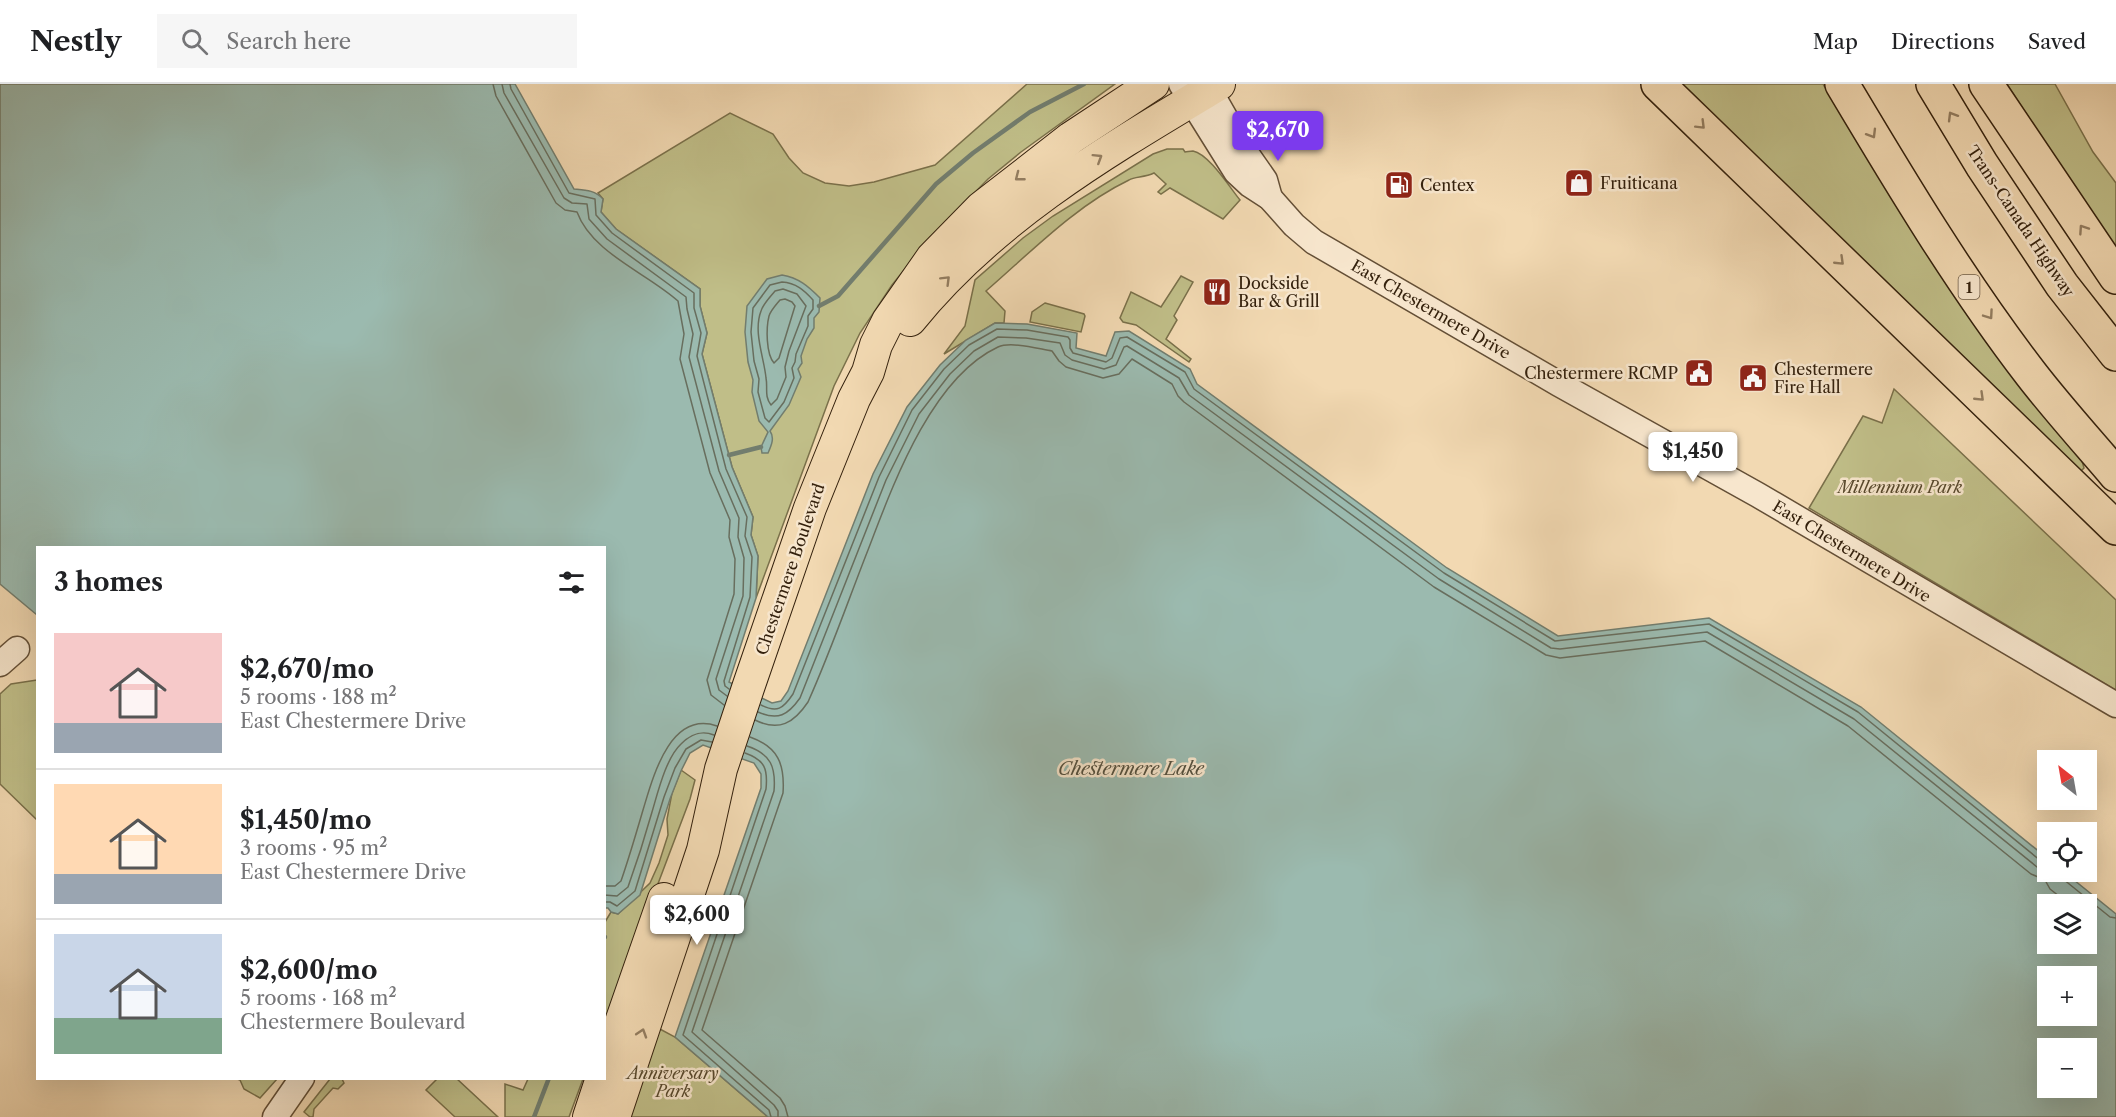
<!DOCTYPE html>
<html lang="en">
<head>
<meta charset="utf-8">
<style>
  :root { --surface:#fff; --page:#f6f6f6; --text:#202124; --muted:#757577; --line:#e0e0e0; --accent:#7c3aed }
  body { margin:0; font-family:"Libre Caslon Text",serif; background:var(--page); color:var(--text); height:100vh; display:flex; flex-direction:column; font-size:22px; white-space:nowrap }
  * { box-sizing:border-box; margin:0 }
  p { font-size:20px; color:var(--muted) }
  .icon { flex:none; width:33px; height:33px; fill:none; stroke:currentColor; stroke-width:2; stroke-linecap:round; stroke-linejoin:round }
  .map { position:relative; flex:1; overflow:hidden }
  .panel { position:absolute; left:36px; top:462px; width:570px; height:534px; display:flex; flex-direction:column; background:var(--surface); border-radius:0px; box-shadow:0 6px 24px #0002 }
  .panel>* { flex:none }
  .needle { width:39px; rotate:329deg }
  .controls { position:absolute; left:2037px; top:666px; display:grid; gap:12px }
  .controls a { display:grid; place-items:center; width:60px; height:60px; border-radius:0px; background:var(--surface); box-shadow:0 6px 24px #0002; font-size:30px }
  .price { position:absolute; translate:-50% -51px; padding:0 14px; border-radius:6px; background:#fff; color:#222; font-size:20px; line-height:39px; filter:drop-shadow(0 2px 3px #0008) }
  .price::after { content:''; position:absolute; left:50%; top:36px; width:18px; height:14px; margin-left:-9px; background:inherit; clip-path:polygon(0 0,100% 0,50% 100%) }
  .price.selected { background:var(--accent); color:#fff }
  ul { padding:0; list-style:none }
  li { display:flex; align-items:center; gap:18px; height:150px; padding:0 18px }
  li+li { border-top:2px solid var(--line) }
  li span { display:grid; place-items:center; flex:none; width:168px; height:120px; border-radius:0px; color:#555 }
  li>.icon { margin-inline-start:auto }
  span .icon { width:72px; height:72px; fill:#fffc; stroke-width:1 }
  li b { font-size:26px }
  h2 { display:flex; justify-content:space-between; align-items:center; height:72px; padding:0 18px; font-size:26px }
  header { display:flex; align-items:center; gap:36px; box-sizing:border-box; height:84px; padding:0 30px; background:var(--surface); border-bottom:2px solid var(--line) }
  header strong { font-size:28px }
  nav { display:flex; gap:33px; margin-inline-start:auto; font-size:21px }
  .search { width:420px; height:54px; background:var(--page); display:flex; align-items:center; gap:15px; box-sizing:border-box; padding:0 21px; border-radius:0px; color:var(--muted); font-size:22px }
  .map>svg:first-child { display:block }
  .green { fill:#c0be88; stroke:#7a704a; stroke-width:1.5 }
  .water { fill:#9bbaaf; stroke:#727d6e; stroke-width:1.5; fill-rule:evenodd }
  .lines { fill:none; stroke-linecap:round; stroke-linejoin:round }
  .shore { stroke:#686e5e; stroke-width:1.5 }
  .stream { stroke:#727d6e; stroke-width:4.5 }
  .minor-casing { stroke:#644f36; stroke-width:27 }
  .major-casing { stroke:#34210d; stroke-width:34 }
  .highway-casing { stroke:#34210d; stroke-width:36 }
  .minor { stroke:#f7e6cd; stroke-width:24 }
  .major { stroke:#f2d9b2; stroke-width:32 }
  .highway { stroke:#f2d9b2; stroke-width:33 }
  .oneway { stroke:#937d60 }
  .labels { text-anchor:middle; dominant-baseline:central; stroke-width:5; stroke-linejoin:round; paint-order:stroke }
  .shield { fill:#f7e6cd; stroke:#6e5c47; stroke-width:1.5 }
  .shield-label { font-size:15px; font-weight:bold; fill:#34210d }
  .poi-label { font-size:16px; fill:#34210d; stroke:#f7e6cd; text-anchor:start }
  .street-label { font-size:16px; fill:#34210d; stroke:#f7e6cd }
  .park-label { font-size:16px; font-style:italic; fill:#57482c; stroke:#f7e6cd }
  .water-label { font-size:18px; font-style:italic; fill:#534f3e; stroke:#f7e6cd }
</style>
</head>
<body>
<header>
<strong>Nestly</strong>
<div class="search"><svg class="icon" aria-label="search" viewBox="0 0 24 24"><circle cx="10" cy="10" r="6"/><path d="M15 15l6 6"/></svg>Search here</div>
<nav><a>Map</a><a>Directions</a><a>Saved</a></nav>
</header>
<div class="map">
<svg width="2116" height="1033" viewBox="0 0 2116 1033">
  <rect width="100%" height="100%" fill="#f2d9b2"/>
  <filter id="stains"><feTurbulence type="fractalNoise" baseFrequency=".00333" numOctaves="4"/><feColorMatrix values="0 0 0 0 .2 0 0 0 0 .09 0 0 0 0 .02 0 0 0 .5 -.17"/></filter>
  <radialGradient id="worn" r=".72"><stop offset=".6" stop-color="#630" stop-opacity="0"/><stop offset="1" stop-color="#630" stop-opacity=".3"/></radialGradient>
  <g class="green">
    <path d="M1027,0H1115L1021,68L988,95L929,155L892,201L860,249L834,302L756,514L758,472L751,451L753,433L732,383L702,270L707,249L700,222V205L616,145L601,128L603,115L598,109L730,29L773,50L789,74L803,89L825,99L849,102L874,98L935,81Z"/>
    <path d="M1679,0H1823L1870,78L2032,314L2082,377L2084,384L2081,387L2075,386Z"/>
    <path d="M2007,0H2055L2093,68L2116,99V168Z"/>
    <path d="M1167,65H1183L1185,68C1187,68 1190,67 1193,67C1209,70 1230,104 1240,116L1223,135L1170,104L1161,110L1158,108L1166,100L1154,89C1144,94 1135,92 1129,96C1075,122 1031,168 986,207L1005,227L1004,239H995L944,270L965,242L975,196L1023,154L1053,132L1153,70Z"/>
    <path d="M1181,192L1193,198L1174,232L1177,236L1166,255L1191,275L1189,278L1136,241L1123,238L1120,234L1131,208L1161,223Z"/>
    <path d="M1045,219L1084,230L1085,232L1081,248L1030,238L1032,228Z"/>
    <path d="M1894,305L2116,516V606L1809,424L1863,332L1882,339Z"/>
    <path d="M37,596H38L37,736L0,700V610L11,600Z"/>
    <path d="M681,686L695,696L690,715L605,940V838L611,828L618,830L650,799L659,779L668,751L667,735L672,709Z"/>
    <path d="M658,944L675,953L768,1033H627Z"/>
    <path d="M438,994L457,995L498,1033H455L426,1006Z"/>
    <path d="M237,995H277L260,1014L244,1005L240,996Z"/>
    <path d="M330,995H342L344,999L338,1005L333,1004L314,1025L313,1033H310L304,1028Z"/>
    <path d="M528,995H583L569,1033H505V1000L523,1006Z"/>
  </g>
  <g class="water">
    <path d="M0,0H515L574,105C585,106 595,106 603,115L601,128L616,145L700,205V222L707,249L702,270L732,383L753,433L751,451L758,472L756,514L729,598L772,619L781,617L788,607L873,390L907,323L940,281L966,256L995,239L1027,240L1077,249L1076,264L1106,272L1115,248L1129,247L1190,285L1197,300L1447,484L1558,552L1709,534L1861,623L2047,774L2048,788H2064L2116,830V1033H768L675,953L761,704V690L754,679L703,661L690,669L681,687L670,715L640,811L618,830L611,828L608,824H605L604,464H38L37,531L0,500ZM2048,820H2086V860H2048ZM2048,892H2086V932H2048ZM2048,964H2086V1004H2048Z"/>
    <path d="M782,191C799,194 808,202 820,214L819,228L814,234V244L807,255L801,272L802,279L798,285L801,293L789,321L770,347C775,354 771,362 768,369H762L761,363L768,348L759,337L752,308L753,296L748,278L745,248L747,222L767,195Z"/>
  </g>
  <g class="lines">
    <g class="shore">
      <path d="M493,0L496,12L556,119L565,126L577,128C592,169 647,189 678,217L684,250L680,275L710,389L730,436L729,453L735,475L734,510L707,596L711,611L724,621"/>
      <path d="M502,0L504,9L564,114L572,119L587,120L589,135L607,155L686,213L687,225L693,250L689,273L719,387L739,434L738,453L744,474L743,512L716,595L719,606L727,612"/>
      <path d="M510,0L511,5L569,109L595,115L596,131L612,149L694,209V224L701,249L697,272L726,385L747,433L745,452L752,473L750,513L724,597L725,602L729,605"/>
      <path d="M782,198C796,199 804,206 813,216V225L808,232V242L796,270L795,278L792,284L794,294L784,318L769,338L765,334L758,308L759,295L754,277L751,248L753,224L770,201Z"/>
      <path d="M783,205L797,210L806,222L789,267L785,283L786,293L777,315L771,321C764,312 768,304 766,294C764,273 753,248 761,227C763,220 770,213 775,207Z"/>
      <path d="M785,215L792,218L795,222L779,274L774,279C766,270 766,244 769,232C771,226 776,221 780,216Z"/>
      <path d="M761,621C777,629 783,625 793,610L879,393L912,326L944,285L969,261L997,245L1027,246L1068,253L1070,256V264L1073,269L1106,278L1112,274L1120,254L1127,253L1185,288L1194,305L1444,489L1555,557L1709,540L1858,628L2041,777L2048,778"/>
      <path d="M758,628C778,637 788,631 800,614L886,396L919,330L950,290L974,267L998,253L1026,254L1060,259L1065,271L1072,276L1104,285L1116,281L1124,263L1127,262L1179,294L1189,311L1439,495L1551,564L1560,565L1707,548L1854,635L2037,783L2048,786"/>
      <path d="M755,636C779,648 794,639 808,618C830,569 848,517 868,466C893,401 931,294 998,263C1011,257 1039,265 1052,267L1059,277L1066,283L1103,294L1119,290L1132,275L1172,300L1178,312L1184,318L1434,503L1546,571L1560,574L1705,557L1848,642L2031,790L2045,796L2050,805L2069,820"/>
      <path d="M750,653C778,663 785,680 783,709L702,946L780,1014L785,1022L788,1033"/>
      <path d="M747,662C771,670 776,683 774,707L692,948L774,1021L778,1027V1033"/>
      <path d="M745,669C765,676 768,685 766,705L683,951L769,1026L771,1033"/>
      <path d="M2061,788L2063,795L2110,833L2116,834"/>
      <path d="M604,802H615L621,797C629,774 636,750 643,726C653,693 670,626 717,642"/>
      <path d="M604,811L617,812L628,803C637,778 645,753 652,728C658,708 666,674 681,660C691,650 701,646 714,651"/>
      <path d="M604,818H610L617,822L635,807L664,713L675,684L686,665L701,656L712,658"/>
    </g>
    <g class="stream">
      <path d="M819,222L838,212L936,100L973,69L1030,28L1084,0"/>
      <path d="M729,371L761,363"/>
      <path d="M604,853H605"/>
      <path d="M534,1033L549,994"/>
    </g>
    <g class="minor-casing">
      <g id="minor">
        <path d="M1181,0L1236,88L1250,101L1270,114L1294,141L1314,158L1559,300L1758,411L2116,621"/>
        <path d="M1206,0L1242,63L1265,96L1270,114"/>
        <path d="M0,580L17,565"/>
        <path d="M275,1033L302,994"/>
      </g>
    </g>
    <g class="major-casing">
      <g id="major">
        <path d="M910,236C993,133 1107,67 1219,0"/>
        <path d="M604,987L664,815"/>
        <path d="M589,1033L602,994"/>
        <path d="M614,1033L703,766L721,685L749,601L810,424L854,315L868,288L876,261L888,237L932,174L981,124L1071,54L1153,0"/>
      </g>
    </g>
    <g class="highway-casing">
      <g id="highway">
        <path d="M1658,0L2116,444"/>
        <path d="M1842,0C1901,99 1961,199 2031,290C2058,325 2088,358 2116,391"/>
        <path d="M1933,0L1982,81L2062,201L2116,270"/>
        <path d="M1986,0L2116,193"/>
      </g>
    </g>
    <use href="#minor" class="minor"/>
    <use href="#major" class="major"/>
    <use href="#highway" class="highway"/>
  </g>
  <defs><path id="oneway-chevron" d="M-2-3.5L2.5 0L-2 3.5" fill="none" stroke-width="1.6" stroke-linecap="round" stroke-linejoin="round" transform="scale(1.5)"/></defs>
  <g class="oneway">
    <use href="#oneway-chevron" transform="translate(1952 32) rotate(-121)"/>
    <use href="#oneway-chevron" transform="translate(1701 41) rotate(45)"/>
    <use href="#oneway-chevron" transform="translate(1872 50) rotate(59)"/>
    <use href="#oneway-chevron" transform="translate(1098 74) rotate(-32)"/>
    <use href="#oneway-chevron" transform="translate(1019 93) rotate(142)"/>
    <use href="#oneway-chevron" transform="translate(2083 145) rotate(-124)"/>
    <use href="#oneway-chevron" transform="translate(1840 177) rotate(44)"/>
    <use href="#oneway-chevron" transform="translate(946 196) rotate(-45)"/>
    <use href="#oneway-chevron" transform="translate(1989 231) rotate(55)"/>
    <use href="#oneway-chevron" transform="translate(1980 313) rotate(44)"/>
    <use href="#oneway-chevron" transform="translate(642 949) rotate(-72)"/>
  </g>
  <defs>
    <g id="shop-square" transform="scale(1.5)"><rect x="-9" y="-9" width="18" height="18" rx="4" fill="#8f2418" stroke="#f7e6cd"/><path d="M-5-2.5h2.3a2.7 3.5 0 0 1 5.4 0H5L5.5 6h-11ZM-1.5-2.5h3a1.5 2.3 0 0 0-3 0Z" fill="#fff"/></g>
    <g id="fuel-square" transform="scale(1.5)"><rect x="-9" y="-9" width="18" height="18" rx="4" fill="#8f2418" stroke="#f7e6cd"/><path d="M-5.5-6h7V0h2V4h1.3V-2.5L3-4.5l.8-.8L6-3V5H2.5V1h-1V6h-7ZM-4.2-4.7v3.2H.2V-4.7Z" fill="#fff"/></g>
    <g id="restaurant-square" transform="scale(1.5)"><rect x="-9" y="-9" width="18" height="18" rx="4" fill="#8f2418" stroke="#f7e6cd"/><path d="M-5-6h1v4h1v-4h1v4h1v-4h1v5L-1.5 .5V6h-2V.5L-5-1ZM5-6V6H3V1.5H1.5Q1.5-4 5-6Z" fill="#fff"/></g>
    <g id="civic-square" transform="scale(1.5)"><rect x="-9" y="-9" width="18" height="18" rx="4" fill="#8f2418" stroke="#f7e6cd"/><path d="M-.6-6.5H3V-4.5H.6V-3L4-1V1h2V6H-6V1h2V-1L-.6-3ZM-1.2 2.5V6h2.4V2.5Z" fill="#fff"/></g>
  </defs>
  <g fill-rule="evenodd">
    <use href="#shop-square" x="1579" y="99"/>
    <use href="#fuel-square" x="1399" y="101"/>
    <use href="#restaurant-square" x="1217" y="208"/>
    <use href="#civic-square" x="1699" y="289"/>
    <use href="#civic-square" x="1753" y="294"/>
  </g>
  <g class="labels">
    <rect class="shield" x="1958.5" y="191" width="21" height="24" rx="4.5"/>
    <g class="shield-label">
      <text x="1969" y="203">1</text>
    </g>
    <g class="poi-label">
      <text x="1600" y="99">Fruiticana</text>
      <text x="1420" y="101">Centex</text>
      <text x="1238" y="199">Dockside<tspan x="1238" dy="18">Bar &amp; Grill</tspan></text>
      <text x="1774" y="285">Chestermere<tspan x="1774" dy="18">Fire Hall</tspan></text>
      <text x="1678" y="289" text-anchor="end">Chestermere RCMP</text>
    </g>
    <g class="street-label">
      <text transform="translate(2021 137) rotate(56)">Trans-Canada Highway</text>
      <text transform="translate(1431 225) rotate(30)">East Chestermere Drive</text>
      <text transform="translate(1852 467) rotate(31)">East Chestermere Drive</text>
      <text transform="translate(790 485) rotate(-71)">Chestermere Boulevard</text>
    </g>
    <g class="park-label">
      <text x="1900" y="403">Millennium Park</text>
      <text x="673" y="989">Anniversary<tspan x="673" dy="18">Park</tspan></text>
    </g>
    <g class="water-label">
      <text x="1131" y="685">Chestermere Lake</text>
    </g>
  </g>
  <rect width="100%" height="100%" filter="url(#stains)"/>
  <rect width="100%" height="100%" fill="url(#worn)"/>
</svg>
<div class="controls">
<a><svg class="needle" viewBox="-14 -14 28 28"><path d="M0-13l5 13h-10z" fill="#e53935"/><path d="M0 13l5-13h-10z" fill="#757577"/></svg></a>
<a><svg class="icon" aria-label="locate" viewBox="0 0 24 24"><circle cx="12" cy="12" r="6"/><path d="M12 2v4M12 18v4M2 12h4M18 12h4"/></svg></a>
<a><svg class="icon" aria-label="layers" viewBox="0 0 24 24"><path d="M12 4l9 5-9 5-9-5zM3 14l9 5 9-5"/></svg></a>
<a>+</a>
<a>−</a>
</div>
<b class="price selected" style="left:1278px;top:78px">$2,670</b>
<b class="price" style="left:1693px;top:399px">$1,450</b>
<b class="price" style="left:697px;top:862px">$2,600</b>
<section class="panel">
<h2>3 homes<svg class="icon" aria-label="filters" viewBox="0 0 24 24"><path d="M4 7h16M4 17h16"/><circle cx="9" cy="7" r="2"/><circle cx="15" cy="17" r="2"/></svg></h2>
<ul>
<li><span style="background:linear-gradient(#f6c9c9 75%,#9aa5b1 0)"><svg class="icon" aria-label="home" viewBox="0 0 24 24"><path d="M3 11l9-7 9 7M6 9v11h12V9"/></svg></span><div><b>$2,670/mo</b><p>5 rooms · 188 m²</p><p>East Chestermere Drive</p></div></li>
<li><span style="background:linear-gradient(#ffd9b3 75%,#9aa5b1 0)"><svg class="icon" aria-label="home" viewBox="0 0 24 24"><path d="M3 11l9-7 9 7M6 9v11h12V9"/></svg></span><div><b>$1,450/mo</b><p>3 rooms · 95 m²</p><p>East Chestermere Drive</p></div></li>
<li><span style="background:linear-gradient(#c9d6e8 70%,#7fa58c 0)"><svg class="icon" aria-label="home" viewBox="0 0 24 24"><path d="M3 11l9-7 9 7M6 9v11h12V9"/></svg></span><div><b>$2,600/mo</b><p>5 rooms · 168 m²</p><p>Chestermere Boulevard</p></div></li>
</ul>
</section>
</div>
</body>
</html>
